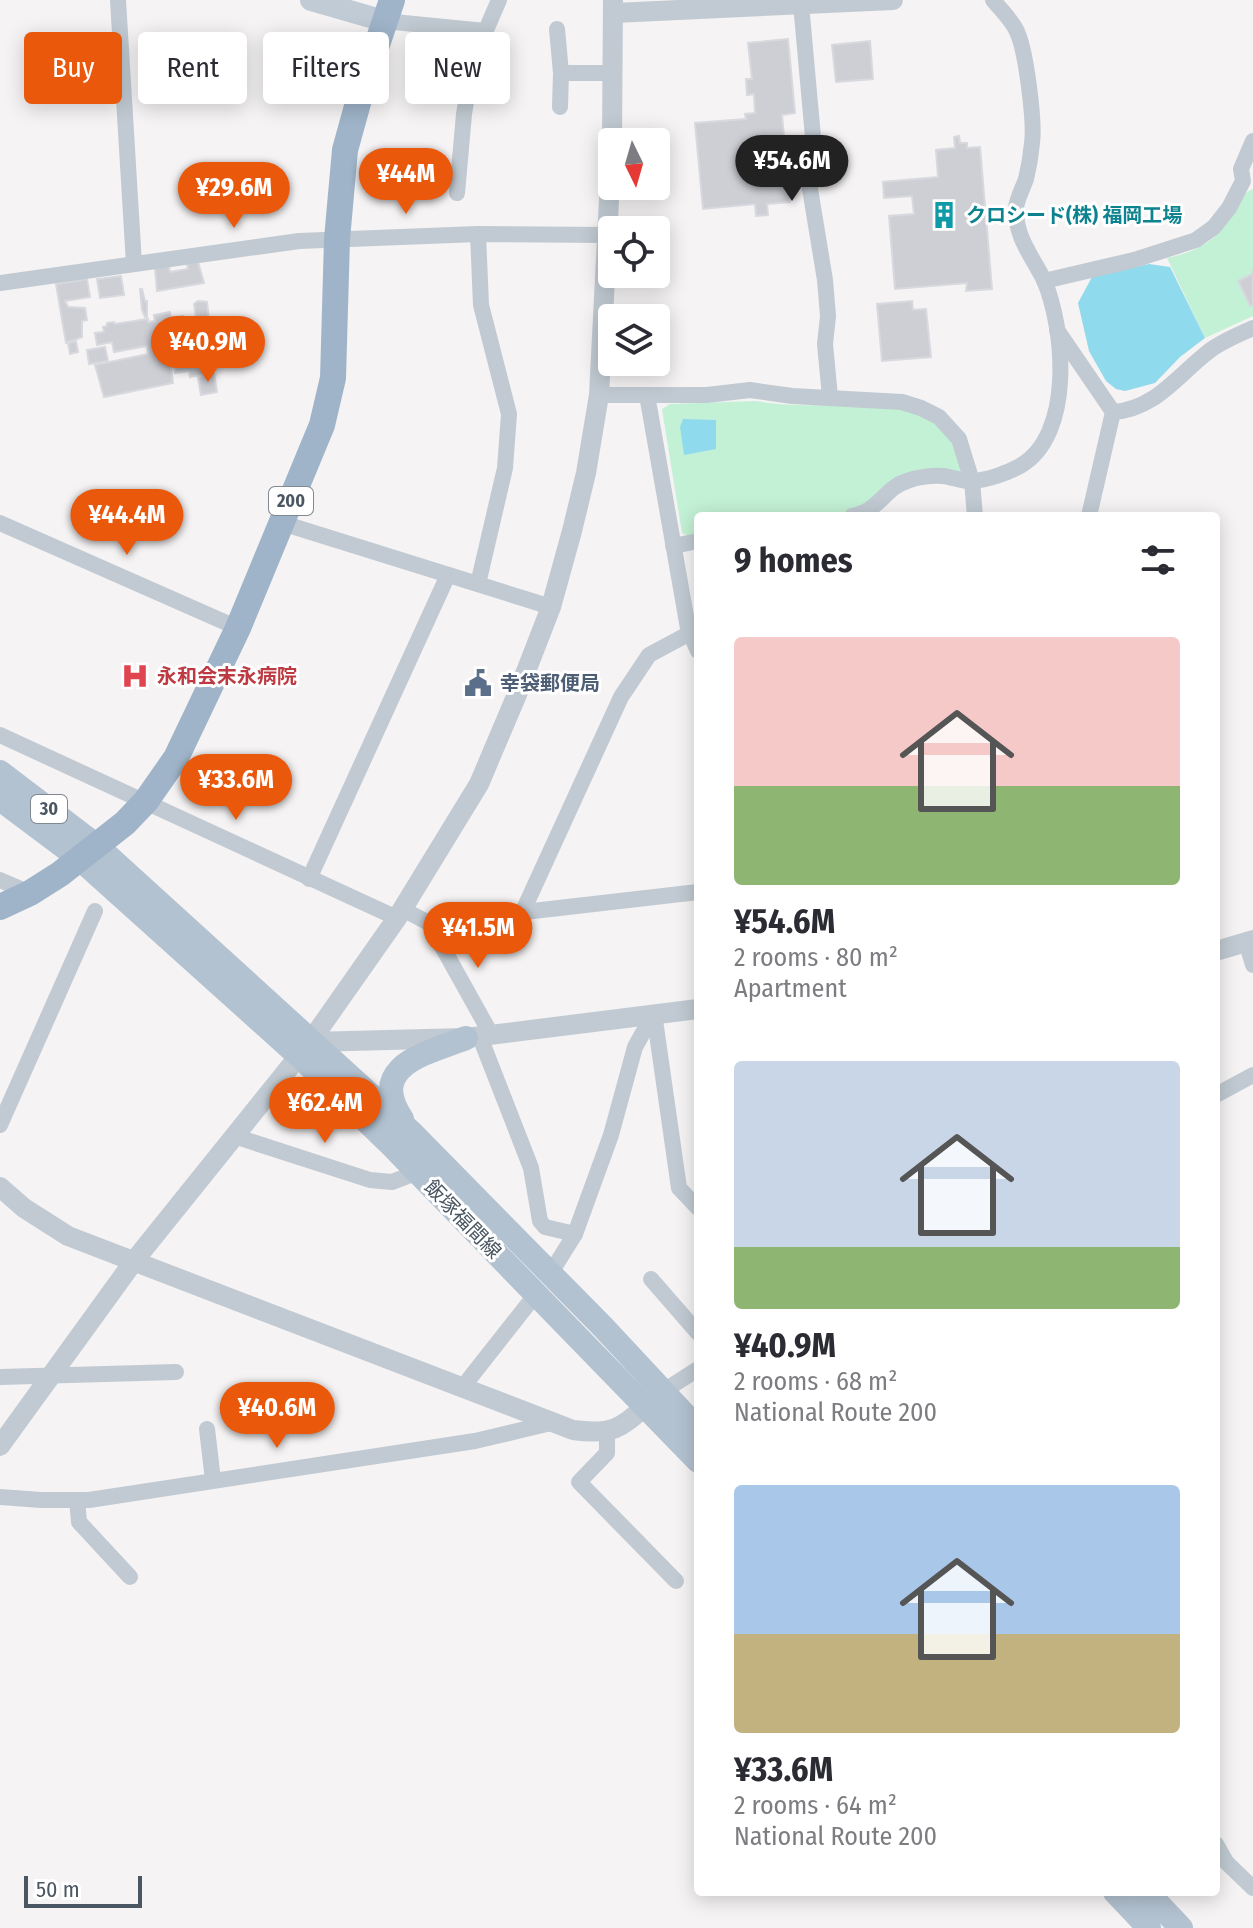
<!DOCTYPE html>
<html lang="en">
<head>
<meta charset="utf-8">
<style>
  :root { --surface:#fff; --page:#f7f7f7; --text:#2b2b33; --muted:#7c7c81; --accent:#ea580c }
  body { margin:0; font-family:"Fira Sans Condensed","Noto Sans JP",sans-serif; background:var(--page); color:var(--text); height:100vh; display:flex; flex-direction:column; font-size:30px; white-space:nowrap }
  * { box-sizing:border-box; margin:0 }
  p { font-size:26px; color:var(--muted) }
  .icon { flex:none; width:44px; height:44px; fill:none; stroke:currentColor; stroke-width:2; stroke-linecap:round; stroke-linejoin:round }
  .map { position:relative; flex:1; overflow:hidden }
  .sheet { position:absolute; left:694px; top:512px; width:526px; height:1384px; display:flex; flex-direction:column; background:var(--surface); border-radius:8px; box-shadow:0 4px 20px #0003 }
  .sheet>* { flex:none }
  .banner { position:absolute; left:24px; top:32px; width:550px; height:72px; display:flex; gap:16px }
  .needle { width:52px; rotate:175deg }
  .buttons { position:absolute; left:598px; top:128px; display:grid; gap:16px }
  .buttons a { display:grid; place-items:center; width:72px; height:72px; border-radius:8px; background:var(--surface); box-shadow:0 4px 20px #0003; font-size:40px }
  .scale { position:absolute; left:24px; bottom:20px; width:118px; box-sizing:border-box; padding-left:8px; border:4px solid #4a5661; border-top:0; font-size:22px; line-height:28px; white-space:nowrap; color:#4a5661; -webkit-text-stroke:6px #fff; paint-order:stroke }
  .price { position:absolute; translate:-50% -68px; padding:0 18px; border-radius:28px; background:var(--accent); color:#fff; font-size:26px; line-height:52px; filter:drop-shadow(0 2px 4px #0008) }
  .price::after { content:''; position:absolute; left:50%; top:48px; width:24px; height:18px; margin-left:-12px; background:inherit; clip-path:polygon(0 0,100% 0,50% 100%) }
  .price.active { background:#222; color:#fff }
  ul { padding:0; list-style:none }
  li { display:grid; align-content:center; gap:16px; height:424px; padding:0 40px }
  li span { display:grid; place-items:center; height:248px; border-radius:8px; color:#555 }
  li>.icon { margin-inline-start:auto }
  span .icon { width:144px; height:144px; fill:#fffc; stroke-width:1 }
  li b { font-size:34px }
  h2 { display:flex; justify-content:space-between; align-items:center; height:96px; padding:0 40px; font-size:34px }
  .chip { padding:0 28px; border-radius:8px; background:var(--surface); box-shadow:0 4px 20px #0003; font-size:28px; line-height:72px }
  .chip.active { background:var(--accent); color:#fff }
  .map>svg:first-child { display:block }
  .green { fill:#c3f1d5 }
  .water { fill:#90daee }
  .building { fill:#cdcfd5; stroke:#d7d9de; stroke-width:2 }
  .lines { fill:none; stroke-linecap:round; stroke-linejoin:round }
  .minor { stroke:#c1cad2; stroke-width:16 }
  .tertiary { stroke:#c1cad2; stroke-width:20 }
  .secondary { stroke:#c1cbd6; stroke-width:22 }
  .primary { stroke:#b3c2d1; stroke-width:24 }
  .trunk { stroke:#9fb4c9; stroke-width:26 }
  .labels { text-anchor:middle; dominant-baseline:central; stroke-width:6; stroke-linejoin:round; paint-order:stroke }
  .shield { fill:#fff; stroke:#808990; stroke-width:2 }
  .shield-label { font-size:18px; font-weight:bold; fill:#4a5661 }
  .culture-label { font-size:20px; font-weight:bold; fill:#0d838f; stroke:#fff; text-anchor:start }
  .health-label { font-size:20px; font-weight:bold; fill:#be3a42; stroke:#fff; text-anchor:start }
  .service-label { font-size:20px; font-weight:bold; fill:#4e5e75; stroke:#fff; text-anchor:start }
  .street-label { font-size:20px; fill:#4a5661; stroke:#fff }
</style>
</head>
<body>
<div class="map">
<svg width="1253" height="1928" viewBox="0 0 1253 1928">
  <rect width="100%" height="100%" fill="#f5f3f3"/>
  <g class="green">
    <path d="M1253,189V316L1205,338L1167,258C1197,252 1218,240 1234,213C1240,203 1242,193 1253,189Z"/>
    <path d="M755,401C770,403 784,405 799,405C846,407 913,395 948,435C957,445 960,462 964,475L940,470L858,510L824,516H698V536L691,537L682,533L662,409L670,404Z"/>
  </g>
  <g class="water">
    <path d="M1149,264L1170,267L1205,338L1180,357L1155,383L1125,391L1116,389L1106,381L1089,351L1078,303L1092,277Z"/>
    <path d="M683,419L716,420V449L684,455L680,427Z"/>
  </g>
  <g class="building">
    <path d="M788,39L795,113L782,115L790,202L767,204L768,215L756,216L755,204L703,209L695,123L746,119L745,114L755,113L754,94L747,95L746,79H752L748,43Z"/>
    <path d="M870,41L873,79L836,82L832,45Z"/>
    <path d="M959,136L960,143H967V148L980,147L992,289L966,291L967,283L895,289L889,216L914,214L912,196L884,198L883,182L938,177L936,150L955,148L954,137Z"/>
    <path d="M198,262L204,283L157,291L155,268L169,266L170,272L188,269L187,264Z"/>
    <path d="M1253,270V305L1250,306L1238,281L1252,274Z"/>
    <path d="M121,276L124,295L100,298L97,279Z"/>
    <path d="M87,279L90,297L65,301L68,307L85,308L87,320L82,321V337L66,343L56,284Z"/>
    <path d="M140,289H142L145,301H147V317H145L142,310Z"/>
    <path d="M198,301L207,302L209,322L197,324L194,304Z"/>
    <path d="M912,301L913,310L926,309L931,357L882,361L877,304Z"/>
    <path d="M170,312L171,318L183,316L186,334L167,337V341L194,339L193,331L201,330V325L207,324L213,373L190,377L189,371L175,373L174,365L171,366L173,383L104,397L95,365L148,354L147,346L114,352L112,342L97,345L95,333L104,332L103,327L107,326V323L114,322L115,324L148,319V322L155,321L154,315Z"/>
    <path d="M76,341L78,352L70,354L68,343Z"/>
    <path d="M105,347L108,361L89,364L87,350Z"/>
    <path d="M214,374L217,392L201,395L198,377Z"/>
  </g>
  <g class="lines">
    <g class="minor">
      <path d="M118,0L134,264"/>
      <path d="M801,4L814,148L810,189L825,280L828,316L825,344L830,397"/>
      <path d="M384,21L485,31"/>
      <path d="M557,29L561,73H613"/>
      <path d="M560,107L561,73"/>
      <path d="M457,193L464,114L473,60L499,0"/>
      <path d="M1044,281L1134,260L1196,240L1214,227L1229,208L1243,181L1241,169L1253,141"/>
      <path d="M0,283L299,241L478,234L606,235"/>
      <path d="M1057,330L1113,412L1089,516"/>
      <path d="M599,395H707L750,390L792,396L902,402L921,408L939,417L959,439L972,481L975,516"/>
      <path d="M647,395L688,628L698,651"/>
      <path d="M1113,412C1154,410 1177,376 1208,352C1220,342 1238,335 1253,328"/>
      <path d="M852,516C880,511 884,488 907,481C917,477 933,475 943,476C953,477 963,482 973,481C988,480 1007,473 1020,466C1074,435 1065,330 1044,280C1032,256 1015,237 1016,208C1017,198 1023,188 1026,179C1029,167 1031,154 1032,143C1035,122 1026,53 1018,34C1014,22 1001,10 993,0"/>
      <path d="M0,523L238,628"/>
      <path d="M282,523L551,607"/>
      <path d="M673,546L698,541"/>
      <path d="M478,584L505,468L509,414L481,305L478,234"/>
      <path d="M0,735L397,918"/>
      <path d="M309,879L448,575"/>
      <path d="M0,880L30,893"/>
      <path d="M402,909L429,923L698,892"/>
      <path d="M523,911L621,697L649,655L690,633"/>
      <path d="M429,923L492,1036"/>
      <path d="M1246,942L1253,965"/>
      <path d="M654,1013L679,1188L698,1208"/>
      <path d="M480,1037L531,1168L540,1221L545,1227L575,1234"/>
      <path d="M1216,1095L1253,1075"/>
      <path d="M0,1125L95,911"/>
      <path d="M234,1136L370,1180L392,1182L418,1172"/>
      <path d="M550,1274L575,1234L611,1135L635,1047L654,1013"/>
      <path d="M651,1279L698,1333"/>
      <path d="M0,1377L176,1372"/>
      <path d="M462,1388L536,1294"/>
      <path d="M662,1392L698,1369"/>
      <path d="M207,1429L213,1480"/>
      <path d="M607,1432V1453L579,1482L676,1581"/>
      <path d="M0,1497L41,1500H89L475,1441L555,1422"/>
      <path d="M77,1500L79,1522L130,1577"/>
      <path d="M1216,1844L1226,1862L1253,1888"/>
    </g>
    <g class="tertiary">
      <path d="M614,13L893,0"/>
      <path d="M1216,951L1253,940"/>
      <path d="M310,1042L466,1038L698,1009"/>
      <path d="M0,1187L24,1208L68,1236L573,1430C619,1436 623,1425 656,1397"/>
      <path d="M0,1446L134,1261L310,1042L397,918L479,784L518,692L551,607L572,531L586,473L599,395L612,141L613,0"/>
    </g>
    <path class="secondary" d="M311,0L384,21"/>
    <g class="primary">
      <path d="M0,772L97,846L410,1131L603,1327L698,1429"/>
      <path d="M0,799L80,859L298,1055L392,1146L698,1461"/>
      <path d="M402,1119C366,1065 428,1053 466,1038"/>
      <path d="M1115,1892L1149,1928"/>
      <path d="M1147,1892L1181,1928"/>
    </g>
    <path class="trunk" d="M0,907L30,893L60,874L125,823L146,801L176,758L238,628L322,425L333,378L337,239L345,150L361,92L392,0"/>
  </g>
  <defs>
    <g id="building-bare" transform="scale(2.16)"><path d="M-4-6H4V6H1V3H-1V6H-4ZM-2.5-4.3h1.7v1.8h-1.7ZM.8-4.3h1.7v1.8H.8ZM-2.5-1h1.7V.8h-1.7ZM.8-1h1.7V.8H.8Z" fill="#0f9aa8" stroke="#fff" stroke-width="2.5" paint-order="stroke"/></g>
    <g id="hospital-bare" transform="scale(2.16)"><path d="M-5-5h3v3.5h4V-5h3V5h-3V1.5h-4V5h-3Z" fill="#e0444e" stroke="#fff" stroke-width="2.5" paint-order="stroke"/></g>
    <g id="civic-bare" transform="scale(2.16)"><path d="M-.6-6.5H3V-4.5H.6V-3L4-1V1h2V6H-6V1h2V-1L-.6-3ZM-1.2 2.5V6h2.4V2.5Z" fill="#5c6f8a" stroke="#fff" stroke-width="2.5" paint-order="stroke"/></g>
  </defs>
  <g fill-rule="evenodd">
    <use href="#building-bare" x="944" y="215"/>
    <use href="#hospital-bare" x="135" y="676"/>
    <use href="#civic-bare" x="478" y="683"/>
  </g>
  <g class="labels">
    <g class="shield">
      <rect x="269" y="487" width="44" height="28" rx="6"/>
      <rect x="31" y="795" width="36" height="28" rx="6"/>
    </g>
    <g class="shield-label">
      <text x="291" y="501">200</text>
      <text x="49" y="809">30</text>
    </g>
    <g class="culture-label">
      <text x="966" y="215">クロシード(株) 福岡工場</text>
    </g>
    <g class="health-label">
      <text x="157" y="676">永和会末永病院</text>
    </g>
    <g class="service-label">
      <text x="500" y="683">幸袋郵便局</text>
    </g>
    <g class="street-label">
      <text transform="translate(463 1219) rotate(46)">飯塚福間線</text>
    </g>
  </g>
</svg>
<div class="buttons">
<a><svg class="needle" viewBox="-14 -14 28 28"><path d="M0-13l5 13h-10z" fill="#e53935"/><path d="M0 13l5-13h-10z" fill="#7c7c81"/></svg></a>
<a><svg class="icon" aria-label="locate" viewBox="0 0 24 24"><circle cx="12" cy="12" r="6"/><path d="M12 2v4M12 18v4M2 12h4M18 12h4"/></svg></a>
<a><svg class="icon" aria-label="layers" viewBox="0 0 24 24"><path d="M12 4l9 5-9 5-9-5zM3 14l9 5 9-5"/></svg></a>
</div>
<div class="scale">50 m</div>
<b class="price active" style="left:792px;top:203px">¥54.6M</b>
<b class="price" style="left:406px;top:216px">¥44M</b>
<b class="price" style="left:234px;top:230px">¥29.6M</b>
<b class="price" style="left:208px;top:384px">¥40.9M</b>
<b class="price" style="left:127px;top:557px">¥44.4M</b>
<b class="price" style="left:236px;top:822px">¥33.6M</b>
<b class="price" style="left:478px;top:970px">¥41.5M</b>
<b class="price" style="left:325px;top:1145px">¥62.4M</b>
<b class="price" style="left:277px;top:1450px">¥40.6M</b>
<div class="banner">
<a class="chip active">Buy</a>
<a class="chip">Rent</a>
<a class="chip">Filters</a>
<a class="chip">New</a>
</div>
<section class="sheet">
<h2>9 homes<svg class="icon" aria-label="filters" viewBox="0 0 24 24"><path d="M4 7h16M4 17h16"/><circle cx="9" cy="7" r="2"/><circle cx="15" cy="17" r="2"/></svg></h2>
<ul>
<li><span style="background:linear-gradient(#f6c9c9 60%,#8fb573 0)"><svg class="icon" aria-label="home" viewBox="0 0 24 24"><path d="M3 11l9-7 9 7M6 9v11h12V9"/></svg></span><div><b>¥54.6M</b><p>2 rooms · 80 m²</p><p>Apartment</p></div></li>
<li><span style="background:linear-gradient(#c9d6e8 75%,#8fb573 0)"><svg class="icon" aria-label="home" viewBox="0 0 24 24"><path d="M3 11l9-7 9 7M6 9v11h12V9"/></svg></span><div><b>¥40.9M</b><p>2 rooms · 68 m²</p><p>National Route 200</p></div></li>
<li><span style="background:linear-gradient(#a9c7e8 60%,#c2b280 0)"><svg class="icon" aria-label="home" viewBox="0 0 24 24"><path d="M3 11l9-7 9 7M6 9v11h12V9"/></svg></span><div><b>¥33.6M</b><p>2 rooms · 64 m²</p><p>National Route 200</p></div></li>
</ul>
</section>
</div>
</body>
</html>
